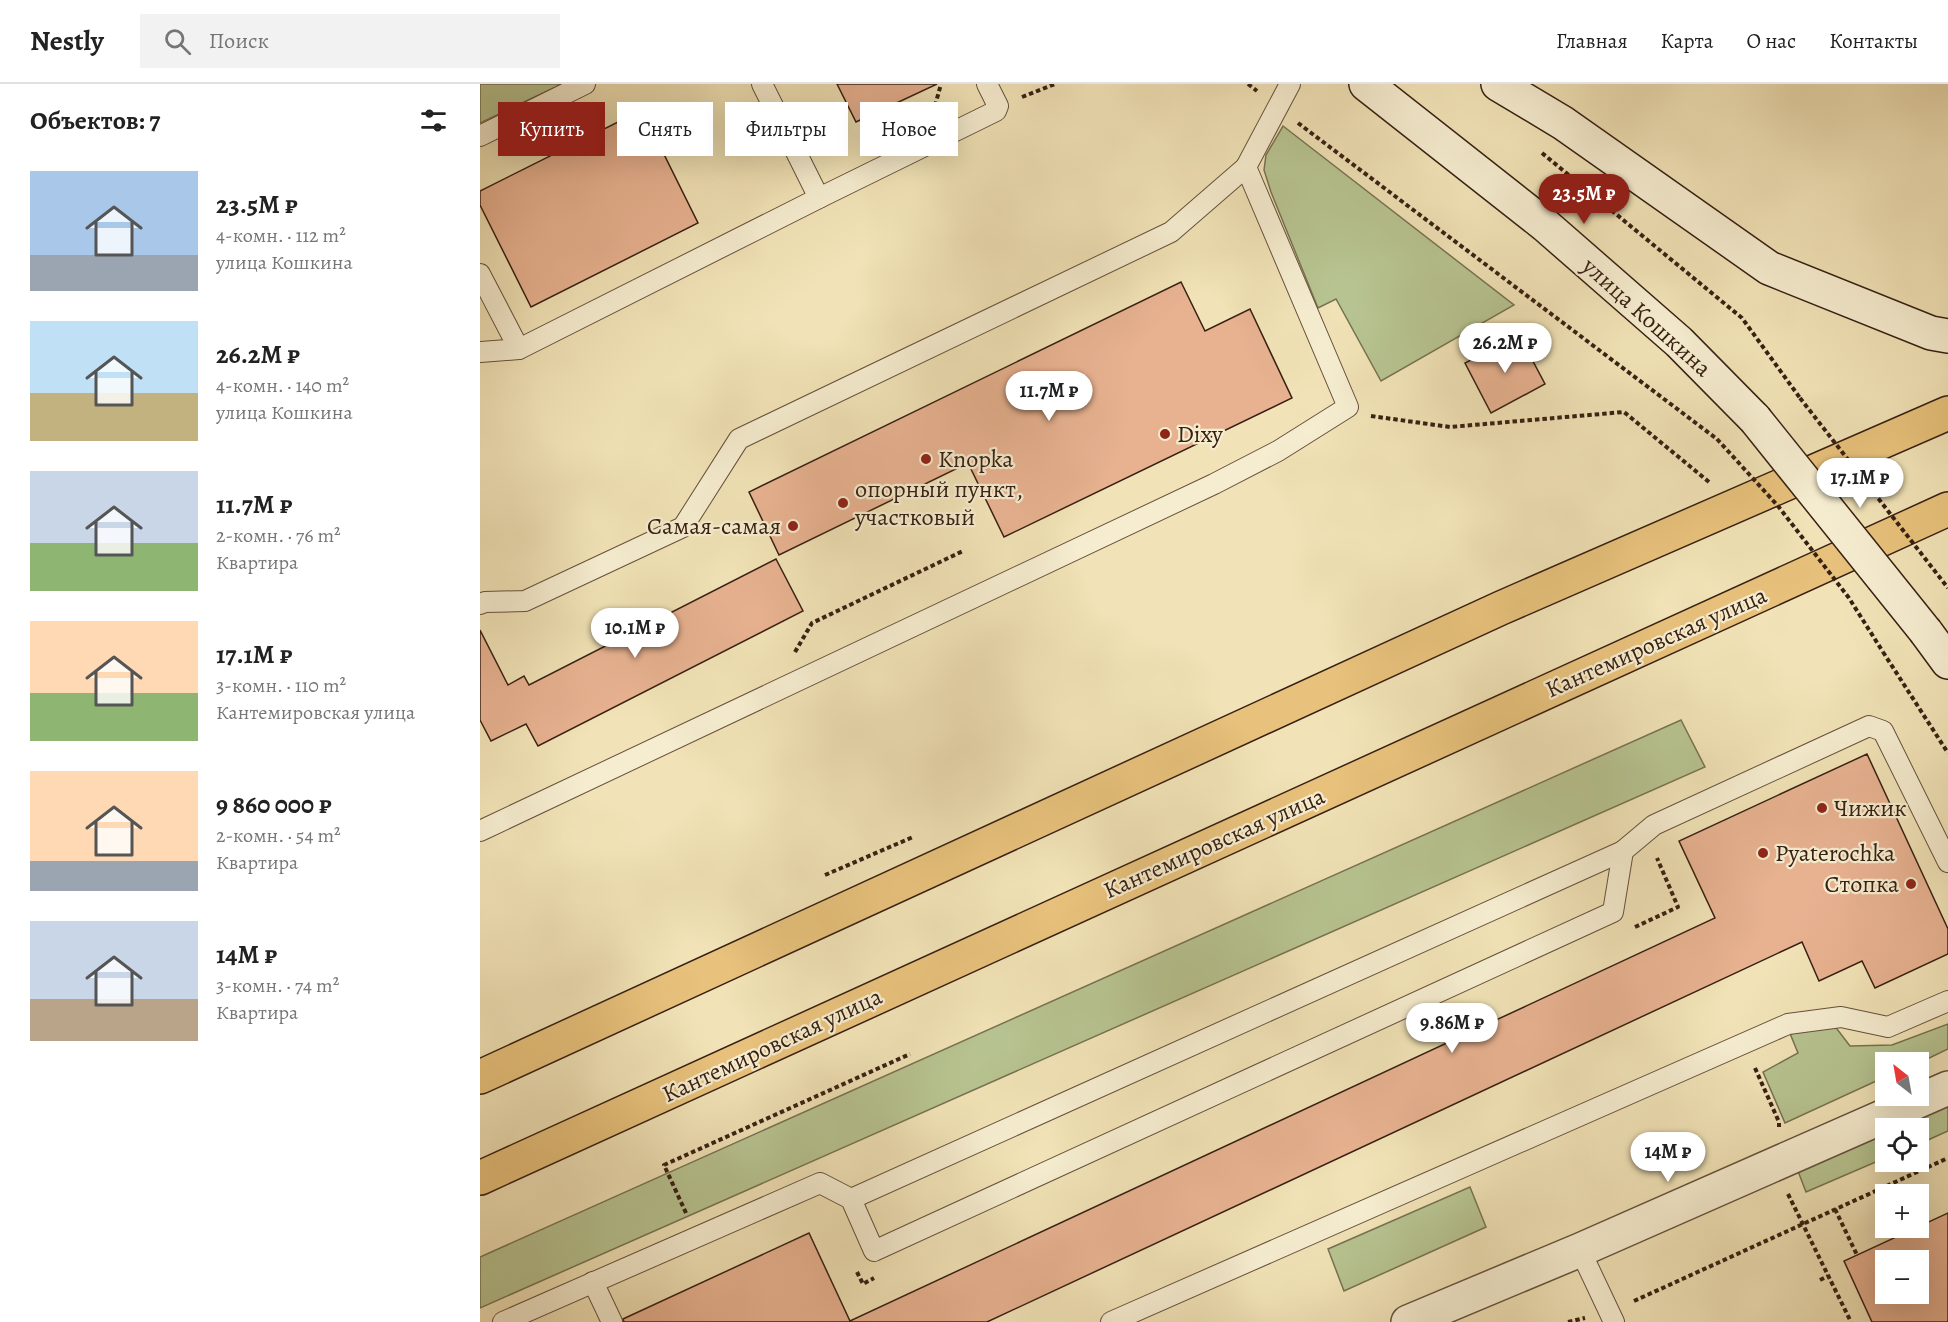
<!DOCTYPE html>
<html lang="ru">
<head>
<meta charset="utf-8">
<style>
  :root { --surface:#fff; --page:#f2f2f2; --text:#222; --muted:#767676; --line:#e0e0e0; --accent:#8f2418 }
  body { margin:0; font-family:Alegreya,serif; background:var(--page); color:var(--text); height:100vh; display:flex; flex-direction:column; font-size:22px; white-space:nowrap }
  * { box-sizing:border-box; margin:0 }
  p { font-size:20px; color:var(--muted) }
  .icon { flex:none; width:33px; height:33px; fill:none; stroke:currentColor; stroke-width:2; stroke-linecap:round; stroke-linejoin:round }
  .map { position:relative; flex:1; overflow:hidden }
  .sheet { display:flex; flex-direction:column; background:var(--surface); width:480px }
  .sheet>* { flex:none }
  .hud { position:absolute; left:18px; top:18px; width:570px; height:54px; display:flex; gap:12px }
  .needle { width:39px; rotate:329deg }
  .tools { position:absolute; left:1395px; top:968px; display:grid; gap:12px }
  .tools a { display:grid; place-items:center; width:54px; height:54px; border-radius:0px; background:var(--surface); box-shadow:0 6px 24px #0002; font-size:30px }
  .price { position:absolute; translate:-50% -51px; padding:0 14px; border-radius:21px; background:#fff; color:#222; font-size:20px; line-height:39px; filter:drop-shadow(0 2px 3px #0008) }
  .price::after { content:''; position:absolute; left:50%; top:36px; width:18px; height:14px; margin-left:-9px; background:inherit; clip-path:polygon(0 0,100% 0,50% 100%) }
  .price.selected { background:var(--accent); color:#fff }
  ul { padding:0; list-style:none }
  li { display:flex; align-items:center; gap:18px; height:150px; padding:0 30px }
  li span { display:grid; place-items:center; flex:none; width:168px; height:120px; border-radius:0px; color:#555 }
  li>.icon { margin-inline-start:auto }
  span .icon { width:72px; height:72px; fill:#fffc; stroke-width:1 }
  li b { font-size:26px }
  h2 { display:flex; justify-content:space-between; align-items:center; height:72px; padding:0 30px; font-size:26px }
  .chip { padding:0 21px; border-radius:0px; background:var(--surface); box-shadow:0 6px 24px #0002; font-size:21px; line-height:54px }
  .chip.selected { background:var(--accent); color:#fff }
  header { display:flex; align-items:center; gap:36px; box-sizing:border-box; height:84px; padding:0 30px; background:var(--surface); border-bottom:2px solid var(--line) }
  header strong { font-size:28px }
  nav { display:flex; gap:33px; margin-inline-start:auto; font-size:21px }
  .search { width:420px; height:54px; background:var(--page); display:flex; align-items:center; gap:15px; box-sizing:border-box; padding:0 21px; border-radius:0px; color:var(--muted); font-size:22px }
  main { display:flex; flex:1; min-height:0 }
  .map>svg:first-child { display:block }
  .green { fill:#b7c491; stroke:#777252; stroke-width:1.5 }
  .building { fill:#e8b291; stroke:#372013; stroke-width:1.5; fill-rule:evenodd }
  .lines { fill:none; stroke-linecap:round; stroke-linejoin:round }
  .lane-casing { stroke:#66513c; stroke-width:22 }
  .street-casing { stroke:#66513c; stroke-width:36 }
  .secondary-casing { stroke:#372013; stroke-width:36 }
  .primary-casing { stroke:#372013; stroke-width:36 }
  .path { stroke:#372013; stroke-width:4; stroke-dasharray:4.5 3; stroke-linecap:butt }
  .lane { stroke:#f6edd0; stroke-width:20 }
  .street { stroke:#f6edd0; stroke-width:33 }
  .secondary { stroke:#f6edd0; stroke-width:33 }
  .primary { stroke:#e8c27c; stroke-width:33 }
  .secondary-bridge-casing { stroke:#372013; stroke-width:36; stroke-linecap:butt }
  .path-bridge { stroke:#372013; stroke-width:4; stroke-dasharray:4.5 3; stroke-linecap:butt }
  .secondary-bridge { stroke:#f6edd0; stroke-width:33 }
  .poi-dot { fill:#8f2418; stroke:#f6edd0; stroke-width:2 }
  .labels { text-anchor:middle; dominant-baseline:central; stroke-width:4.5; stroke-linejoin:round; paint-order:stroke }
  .street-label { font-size:24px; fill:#372013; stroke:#f6edd0 }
  .poi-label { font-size:24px; fill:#372013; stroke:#f6edd0; text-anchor:start }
</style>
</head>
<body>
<header>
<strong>Nestly</strong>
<div class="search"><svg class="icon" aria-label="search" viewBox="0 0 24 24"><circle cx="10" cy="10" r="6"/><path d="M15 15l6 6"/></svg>Поиск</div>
<nav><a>Главная</a><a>Карта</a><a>О нас</a><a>Контакты</a></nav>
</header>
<main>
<section class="sheet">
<h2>Объектов: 7<svg class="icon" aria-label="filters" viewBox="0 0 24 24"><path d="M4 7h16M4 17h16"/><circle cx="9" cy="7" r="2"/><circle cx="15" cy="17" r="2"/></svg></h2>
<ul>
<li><span style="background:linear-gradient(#a9c7e8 70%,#9aa5b1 0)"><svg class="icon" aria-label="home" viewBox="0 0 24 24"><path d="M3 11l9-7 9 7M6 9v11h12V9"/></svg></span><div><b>23.5M ₽</b><p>4-комн. · 112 m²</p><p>улица Кошкина</p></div></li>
<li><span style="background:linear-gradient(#bfe0f5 60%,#c2b280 0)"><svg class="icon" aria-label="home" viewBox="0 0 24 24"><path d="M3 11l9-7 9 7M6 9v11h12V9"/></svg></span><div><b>26.2M ₽</b><p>4-комн. · 140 m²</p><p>улица Кошкина</p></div></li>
<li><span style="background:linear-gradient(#c9d6e8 60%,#8fb573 0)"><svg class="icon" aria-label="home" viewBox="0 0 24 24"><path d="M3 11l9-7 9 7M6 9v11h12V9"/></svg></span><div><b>11.7M ₽</b><p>2-комн. · 76 m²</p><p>Квартира</p></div></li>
<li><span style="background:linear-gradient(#ffd9b3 60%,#8fb573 0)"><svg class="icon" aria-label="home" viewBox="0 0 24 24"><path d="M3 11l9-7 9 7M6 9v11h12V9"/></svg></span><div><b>17.1M ₽</b><p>3-комн. · 110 m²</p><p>Кантемировская улица</p></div></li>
<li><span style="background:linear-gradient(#ffd9b3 75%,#9aa5b1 0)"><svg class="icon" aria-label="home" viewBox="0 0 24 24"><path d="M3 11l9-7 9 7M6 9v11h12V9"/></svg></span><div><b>9 860 000 ₽</b><p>2-комн. · 54 m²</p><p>Квартира</p></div></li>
<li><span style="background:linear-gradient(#c9d6e8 65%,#b9a48a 0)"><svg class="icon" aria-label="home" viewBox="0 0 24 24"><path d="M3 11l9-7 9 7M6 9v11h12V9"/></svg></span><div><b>14M ₽</b><p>3-комн. · 74 m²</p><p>Квартира</p></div></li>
</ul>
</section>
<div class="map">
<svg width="1468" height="1238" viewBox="0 0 1468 1238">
  <rect width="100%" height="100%" fill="#f1e3b7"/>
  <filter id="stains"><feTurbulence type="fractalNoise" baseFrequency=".00333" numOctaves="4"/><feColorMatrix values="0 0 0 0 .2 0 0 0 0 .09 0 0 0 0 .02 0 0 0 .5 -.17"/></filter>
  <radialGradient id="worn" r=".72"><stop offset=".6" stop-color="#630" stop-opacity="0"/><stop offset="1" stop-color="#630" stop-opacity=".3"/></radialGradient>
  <g class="green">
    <path d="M0,0H82L0,39Z"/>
    <path d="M803,42L1034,221L901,297L856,215L838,224L791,108L784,86L786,71Z"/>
    <path d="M1201,636L1225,683L0,1224V1173Z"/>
    <path d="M1468,940V965L1439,979L1406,978L1405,993L1305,1039L1283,988L1318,969L1309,947L1354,941L1370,962L1412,961Z"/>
    <path d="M1468,1019V1047L1439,1060L1438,1044H1408Z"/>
    <path d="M1405,1045V1074L1326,1108L1316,1082Z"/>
    <path d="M990,1103L1006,1143L864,1207L848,1165Z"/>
  </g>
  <g class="building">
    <path d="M357,0H457L376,38Z"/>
    <path d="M162,26L218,139L51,223L0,121V107Z"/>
    <path d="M701,198L725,247L770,225L812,314L524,453L488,379L299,471L269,408Z"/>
    <path d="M1039,251L1065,300L1011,329L985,279Z"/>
    <path d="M296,475L323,527L58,662L46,640L11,657L0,636V546L28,601L44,592L49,601Z"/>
    <path d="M1387,670L1468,845V870L1395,904L1382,877L1339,897L1322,858L507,1238H144L143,1235L329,1149L370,1237L1235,834L1199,757Z"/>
    <path d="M1468,1129V1238H1392L1364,1177ZM1406,1176H1438V1209H1406Z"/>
  </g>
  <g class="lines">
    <g class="lane-casing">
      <g id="lane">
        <path d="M282,0L339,114L516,27L518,22L507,0"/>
        <path d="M0,52L105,0"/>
        <path d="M766,83L810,0"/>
        <path d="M0,190L39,265"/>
        <path d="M0,268L39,265L339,114"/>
        <path d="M0,520L5,518L45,517L203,443L259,355L691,148L766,83L868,323L798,367L734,400L0,747"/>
        <path d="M371,1115L1143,767"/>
        <path d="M1100,1166L1134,1238"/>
        <path d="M113,1198L132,1238"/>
        <path d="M23,1238L340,1099L371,1115L394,1167L1133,828L1143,767L1174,741L1389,642L1403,647L1468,778"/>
        <path d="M631,1238L1308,940L1361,933L1408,943L1468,917"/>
      </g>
    </g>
    <g class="street-casing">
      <path id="street" d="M928,1238L1100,1166L1468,1004"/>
    </g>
    <g class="secondary-casing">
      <g id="secondary">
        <path d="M886,0L1065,141L1199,258L1275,335"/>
        <path d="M1018,0L1083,39L1289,184L1451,249L1468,252"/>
        <path d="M1446,548L1468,578"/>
      </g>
    </g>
    <g class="primary-casing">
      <g id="primary">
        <path d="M0,993L1021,524L1468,329"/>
        <path d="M0,1094L1468,425"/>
      </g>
    </g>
    <g class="path">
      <path d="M768,0L777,7"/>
      <path d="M542,13L575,0"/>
      <path d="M453,29L461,0"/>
      <path d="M818,39L1237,355"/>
      <path d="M1062,69L1262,234L1320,314"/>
      <path d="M891,332L970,343L1144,328L1229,398"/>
      <path d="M315,568L332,539L483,467"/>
      <path d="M1403,568L1468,669"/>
      <path d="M345,791L433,753"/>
      <path d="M1155,843L1198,823L1177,774"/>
      <path d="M1275,984L1299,1038V1043"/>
      <path d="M1308,1110L1371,1238"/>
      <path d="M1355,1125L1377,1171"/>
      <path d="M206,1129L184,1081L430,970"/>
      <path d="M377,1188L383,1200L394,1194"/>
      <path d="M1340,1196L1348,1192"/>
      <path d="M1154,1217L1468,1074"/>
      <path d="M1088,1238L1105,1234"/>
    </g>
    <use href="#lane" class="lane"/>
    <use href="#street" class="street"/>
    <use href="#secondary" class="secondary"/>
    <use href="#primary" class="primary"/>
    <g class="secondary-bridge-casing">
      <path id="secondary-bridge" d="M1275,335L1446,548"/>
    </g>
    <g class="path-bridge">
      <path d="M1320,314L1468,504"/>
      <path d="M1237,355L1298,422L1369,514L1403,568"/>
    </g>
    <use href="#secondary-bridge" class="secondary-bridge"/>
  </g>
  <g class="poi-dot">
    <circle cx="685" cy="350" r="6"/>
    <circle cx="446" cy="375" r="6"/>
    <circle cx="363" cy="419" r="6"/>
    <circle cx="313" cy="442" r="6"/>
    <circle cx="1342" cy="724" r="6"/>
    <circle cx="1283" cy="769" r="6"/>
    <circle cx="1431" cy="800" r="6"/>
  </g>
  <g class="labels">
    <g class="street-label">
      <text transform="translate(1167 233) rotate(42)">улица Кошкина</text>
      <text transform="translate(1176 558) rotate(-24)">Кантемировская улица</text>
      <text transform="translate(734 759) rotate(-24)">Кантемировская улица</text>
      <text transform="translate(292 961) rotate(-25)">Кантемировская улица</text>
    </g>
    <g class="poi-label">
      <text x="697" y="350">Dixy</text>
      <text x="458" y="375">Knopka</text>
      <text x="375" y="405">опорный пункт,<tspan x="375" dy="28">участковый</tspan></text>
      <text x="301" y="442" text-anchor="end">Самая-самая</text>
      <text x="1354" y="724">Чижик</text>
      <text x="1295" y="769">Pyaterochka</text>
      <text x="1419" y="800" text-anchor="end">Стопка</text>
    </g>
  </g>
  <rect width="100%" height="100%" filter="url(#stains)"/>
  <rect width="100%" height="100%" fill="url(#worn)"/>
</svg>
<div class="tools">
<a><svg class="needle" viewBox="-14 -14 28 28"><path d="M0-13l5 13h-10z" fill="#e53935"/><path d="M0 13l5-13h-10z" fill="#767676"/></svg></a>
<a><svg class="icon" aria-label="locate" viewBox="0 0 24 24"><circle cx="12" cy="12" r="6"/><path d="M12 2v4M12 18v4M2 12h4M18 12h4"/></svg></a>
<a>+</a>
<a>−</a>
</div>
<b class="price selected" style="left:1104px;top:141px">23.5M ₽</b>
<b class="price" style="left:1025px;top:290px">26.2M ₽</b>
<b class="price" style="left:569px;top:338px">11.7M ₽</b>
<b class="price" style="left:1380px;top:425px">17.1M ₽</b>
<b class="price" style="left:155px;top:575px">10.1M ₽</b>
<b class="price" style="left:972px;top:970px">9.86M ₽</b>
<b class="price" style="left:1188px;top:1099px">14M ₽</b>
<div class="hud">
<a class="chip selected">Купить</a>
<a class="chip">Снять</a>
<a class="chip">Фильтры</a>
<a class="chip">Новое</a>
</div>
</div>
</main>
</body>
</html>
